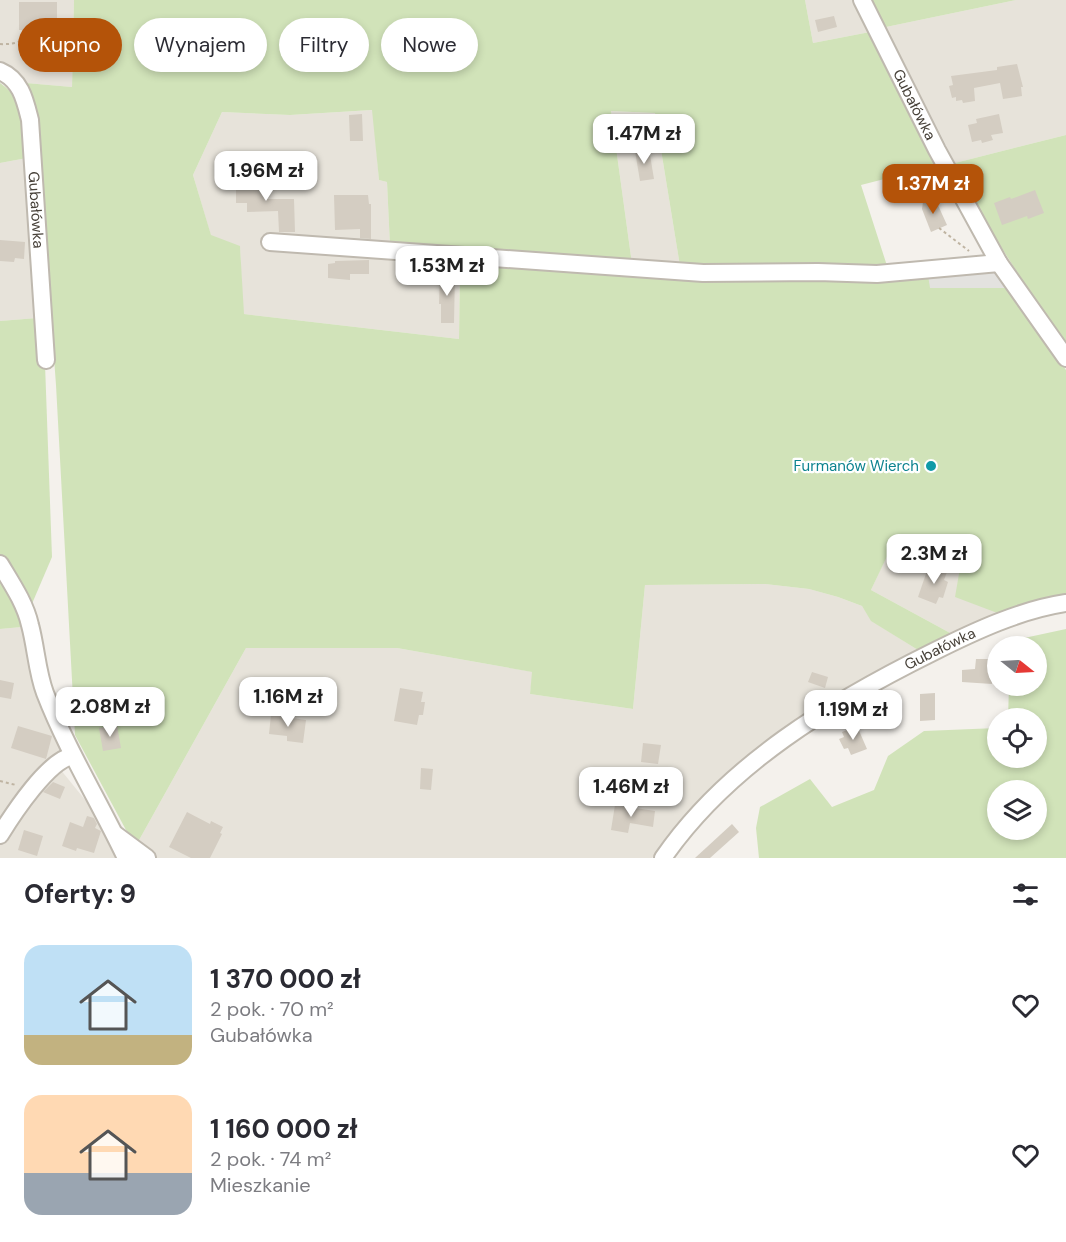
<!DOCTYPE html>
<html lang="pl">
<head>
<meta charset="utf-8">
<style>
  :root { --surface:#fff; --page:#f7f7f7; --text:#2b2b33; --muted:#7c7c81; --accent:#b45309 }
  body { margin:0; font-family:"DM Sans",sans-serif; background:var(--page); color:var(--text); height:100vh; display:flex; flex-direction:column; font-size:22px; white-space:nowrap }
  * { box-sizing:border-box; margin:0 }
  p { font-size:20px; color:var(--muted) }
  .icon { flex:none; width:33px; height:33px; fill:none; stroke:currentColor; stroke-width:2; stroke-linecap:round; stroke-linejoin:round }
  .map { position:relative; height:858px; overflow:hidden }
  .sheet { display:flex; flex-direction:column; background:var(--surface); flex:1 }
  .sheet>* { flex:none }
  .guide { position:absolute; left:18px; top:18px; width:600px; height:54px; display:flex; gap:12px }
  .needle { width:39px; rotate:108deg }
  .tools { position:absolute; left:987px; top:636px; display:grid; gap:12px }
  .tools a { display:grid; place-items:center; width:60px; height:60px; border-radius:50%; background:var(--surface); box-shadow:0 3px 9px #0003; font-size:30px }
  .price { position:absolute; translate:-50% -51px; padding:0 14px; border-radius:12px; background:#fff; color:#222; font-size:20px; line-height:39px; filter:drop-shadow(0 2px 3px #0008) }
  .price::after { content:''; position:absolute; left:50%; top:36px; width:18px; height:14px; margin-left:-9px; background:inherit; clip-path:polygon(0 0,100% 0,50% 100%) }
  .price.current { background:var(--accent); color:#fff }
  ul { padding:0; list-style:none }
  li { display:flex; align-items:center; gap:18px; height:150px; padding:0 24px }
  li span { display:grid; place-items:center; flex:none; width:168px; height:120px; border-radius:18px; color:#555 }
  li>.icon { margin-inline-start:auto }
  span .icon { width:72px; height:72px; fill:#fffc; stroke-width:1 }
  li b { font-size:26px }
  h2 { display:flex; justify-content:space-between; align-items:center; height:72px; padding:0 24px; font-size:26px }
  .pill { padding:0 21px; border-radius:27px; background:var(--surface); box-shadow:0 3px 9px #0003; font-size:21px; line-height:54px }
  .pill.current { background:var(--accent); color:#fff }
  .map>svg:first-child { display:block }
  .residential { fill:#e7e3da }
  .green { fill:#d1e3b9; fill-rule:evenodd }
  .parking { fill:#e3e2df }
  .building { fill:#d4cdc2 }
  .lines { fill:none; stroke-linecap:round; stroke-linejoin:round }
  .minor-casing { stroke:#bfb9af; stroke-width:20 }
  .path { stroke:#bfb4a2; stroke-width:2; stroke-dasharray:3 3; stroke-linecap:butt }
  .minor { stroke:#fff; stroke-width:16 }
  .culture-dot { fill:#0f9aa8; stroke:#fff; stroke-width:2 }
  .labels { text-anchor:middle; dominant-baseline:central; stroke-width:4.5; stroke-linejoin:round; paint-order:stroke }
  .street-label { font-size:15px; fill:#48423a; stroke:#fff }
  .culture-label { font-size:15px; fill:#0d838f; stroke:#fff; text-anchor:end }
</style>
</head>
<body>
<div class="map">
<svg width="1066" height="858" viewBox="0 0 1066 858">
  <rect width="100%" height="100%" fill="#f4f1ec"/>
  <g class="residential">
    <path d="M0,0H74L72,87L26,83L14,69L0,63Z"/>
    <path d="M805,0H854L870,32L813,43Z"/>
    <path d="M1016,0H1066V135L955,163L886,27Z"/>
    <path d="M373,110L379,180L387,182L390,246L460,251L459,339L243,314L240,247L211,236L193,175L222,112L290,115Z"/>
    <path d="M611,111L655,113L680,266L632,264Z"/>
    <path d="M27,158L37,318L0,321V163Z"/>
    <path d="M891,547L960,568L1000,614L952,634L871,590Z"/>
    <path d="M765,584L809,589L838,597L862,606L872,621L918,650L854,685L716,788L652,858H153L138,842L246,648H397L533,672L530,694L633,709L645,585Z"/>
    <path d="M22,627L34,684L64,747L60,769L99,817L119,858H0V629Z"/>
  </g>
  <g class="green">
    <path d="M74,0H805L813,43L870,32L939,165L861,185L889,272L680,266L655,113L611,111L632,264L390,246L387,182L379,180L372,110L290,115L222,112L193,175L211,235L240,246L244,314L459,339L460,264L928,275L931,288H1006L1066,370V593L1000,614L955,597L960,568L891,548L871,590L952,634L918,650L871,621L862,606L838,597L809,589L765,584L645,585L633,709L530,694L532,672L397,648H246L138,842L126,830L75,735L56,385L36,112L26,83L72,87Z"/>
    <path d="M870,0H1016L886,27Z"/>
    <path d="M0,83C27,101 26,129 27,158L0,163Z"/>
    <path d="M1066,135V343C1024,284 987,230 955,163Z"/>
    <path d="M37,318L45,364L52,557L22,627L0,629V321Z"/>
    <path d="M1066,629V858H759L756,828L760,807L810,779L832,807L874,790L888,756L924,731L997,728L998,758H1036V718H1008L1009,686H1036V646H1010V641ZM998,790H1036V830H998Z"/>
  </g>
  <path class="parking" d="M995,267L1006,288H930L928,275Z"/>
  <g class="building">
    <path d="M19,2H57V26L35,25V30H19Z"/>
    <path d="M834,16L837,27L818,32L815,20Z"/>
    <path d="M1017,64L1023,87H1021L1022,96L1003,99L1000,83L974,88L975,101L963,103L962,100L956,101V97L952,98L949,86L953,85L951,76L997,70V67Z"/>
    <path d="M362,114L363,141H350L349,115Z"/>
    <path d="M999,114L1003,133L991,135L993,140L982,143L981,140L972,142L968,125L977,123L976,119Z"/>
    <path d="M649,149L654,179L640,181L635,151Z"/>
    <path d="M245,172H261L264,199H294L295,232H279L278,211L247,212V203H236V189H245Z"/>
    <path d="M1035,190L1044,213L1028,219L1027,216L1002,225L994,203L1010,197L1011,199Z"/>
    <path d="M334,195H368L369,204H371V239L360,238V229L335,230Z"/>
    <path d="M930,198L937,203L947,225L931,232L922,209L923,202Z"/>
    <path d="M0,240L25,242L24,259L15,258L14,262L0,261Z"/>
    <path d="M369,260V274H350V280L328,278V264L335,263V261Z"/>
    <path d="M440,272H455L454,323H441V304H439Z"/>
    <path d="M929,565L947,572L944,580L948,582L943,598L939,597L936,604L918,597Z"/>
    <path d="M976,659H992V684L962,682V670L975,669Z"/>
    <path d="M812,672L828,677L825,688L808,682Z"/>
    <path d="M0,680L14,683L11,699L0,697Z"/>
    <path d="M400,688L423,692L421,702H425L423,715H419L417,725L394,721Z"/>
    <path d="M935,693V720L920,721V694Z"/>
    <path d="M271,715L306,720L303,743L287,741V736L269,734Z"/>
    <path d="M117,725L121,748L103,751L99,728Z"/>
    <path d="M18,726L52,736L46,759L11,748Z"/>
    <path d="M857,726L867,749L851,755L848,748L844,749L839,739L844,737L842,732Z"/>
    <path d="M643,743L661,745L658,764L641,762Z"/>
    <path d="M421,768L433,769L431,790L420,789Z"/>
    <path d="M53,782L65,787L60,799L43,792Z"/>
    <path d="M615,805L655,811L653,827L630,823L628,833L611,830Z"/>
    <path d="M187,812L210,824L211,821L223,827L220,833L222,834L210,858H191L169,847Z"/>
    <path d="M87,816L94,818L97,824L95,828L101,831L94,853L77,848L76,851L62,846L70,822L83,827Z"/>
    <path d="M732,824L739,832L710,858H695Z"/>
    <path d="M24,830L43,836L37,856L18,850Z"/>
  </g>
  <g class="lines">
    <g class="minor-casing">
      <g id="minor">
        <path id="s1" d="M862,0L937,150L999,263L1066,358"/>
        <path id="s2" d="M0,71C21,80 25,100 30,120L46,360"/>
        <path d="M270,242L703,273L818,272L877,274L999,263"/>
        <path d="M0,564C12,584 25,603 30,625C36,647 37,672 45,693C67,750 100,803 126,858"/>
        <path d="M0,835C13,814 49,759 73,756"/>
        <path d="M116,835L147,858"/>
        <path id="s3" d="M663,858C728,764 832,702 933,652C975,631 1020,610 1066,603"/>
      </g>
    </g>
    <g class="path">
      <path d="M0,44C13,45 26,41 36,32"/>
      <path d="M939,228L969,251"/>
      <path d="M0,781L16,785"/>
    </g>
    <use href="#minor" class="minor"/>
  </g>
  <circle class="culture-dot" cx="931" cy="466" r="6"/>
  <g class="labels">
    <g class="street-label">
      <text stroke="none"><textPath href="#s1" startOffset="117">Gubałówka</textPath></text>
      <text stroke="none"><textPath href="#s2" startOffset="150">Gubałówka</textPath></text>
      <text stroke="none"><textPath href="#s3" startOffset="351">Gubałówka</textPath></text>
    </g>
    <g class="culture-label">
      <text x="919" y="466">Furmanów Wierch</text>
    </g>
  </g>
</svg>
<div class="tools">
<a><svg class="needle" viewBox="-14 -14 28 28"><path d="M0-13l5 13h-10z" fill="#e53935"/><path d="M0 13l5-13h-10z" fill="#7c7c81"/></svg></a>
<a><svg class="icon" aria-label="locate" viewBox="0 0 24 24"><circle cx="12" cy="12" r="6"/><path d="M12 2v4M12 18v4M2 12h4M18 12h4"/></svg></a>
<a><svg class="icon" aria-label="layers" viewBox="0 0 24 24"><path d="M12 4l9 5-9 5-9-5zM3 14l9 5 9-5"/></svg></a>
</div>
<b class="price" style="left:644px;top:165px">1.47M zł</b>
<b class="price" style="left:266px;top:202px">1.96M zł</b>
<b class="price current" style="left:933px;top:215px">1.37M zł</b>
<b class="price" style="left:447px;top:297px">1.53M zł</b>
<b class="price" style="left:934px;top:585px">2.3M zł</b>
<b class="price" style="left:288px;top:728px">1.16M zł</b>
<b class="price" style="left:110px;top:738px">2.08M zł</b>
<b class="price" style="left:853px;top:741px">1.19M zł</b>
<b class="price" style="left:631px;top:818px">1.46M zł</b>
<div class="guide">
<a class="pill current">Kupno</a>
<a class="pill">Wynajem</a>
<a class="pill">Filtry</a>
<a class="pill">Nowe</a>
</div>
</div>
<section class="sheet">
<h2>Oferty: 9<svg class="icon" aria-label="filters" viewBox="0 0 24 24"><path d="M4 7h16M4 17h16"/><circle cx="9" cy="7" r="2"/><circle cx="15" cy="17" r="2"/></svg></h2>
<ul>
<li><span style="background:linear-gradient(#bfe0f5 75%,#c2b280 0)"><svg class="icon" aria-label="home" viewBox="0 0 24 24"><path d="M3 11l9-7 9 7M6 9v11h12V9"/></svg></span><div><b>1 370 000 zł</b><p>2 pok. · 70 m²</p><p>Gubałówka</p></div><svg class="icon" aria-label="heart" viewBox="0 0 24 24"><path d="M12 20l-8-8c-3-5 5-10 8-4 3-6 11-1 8 4z"/></svg></li>
<li><span style="background:linear-gradient(#ffd9b3 65%,#9aa5b1 0)"><svg class="icon" aria-label="home" viewBox="0 0 24 24"><path d="M3 11l9-7 9 7M6 9v11h12V9"/></svg></span><div><b>1 160 000 zł</b><p>2 pok. · 74 m²</p><p>Mieszkanie</p></div><svg class="icon" aria-label="heart" viewBox="0 0 24 24"><path d="M12 20l-8-8c-3-5 5-10 8-4 3-6 11-1 8 4z"/></svg></li>
</ul>
</section>
</body>
</html>
